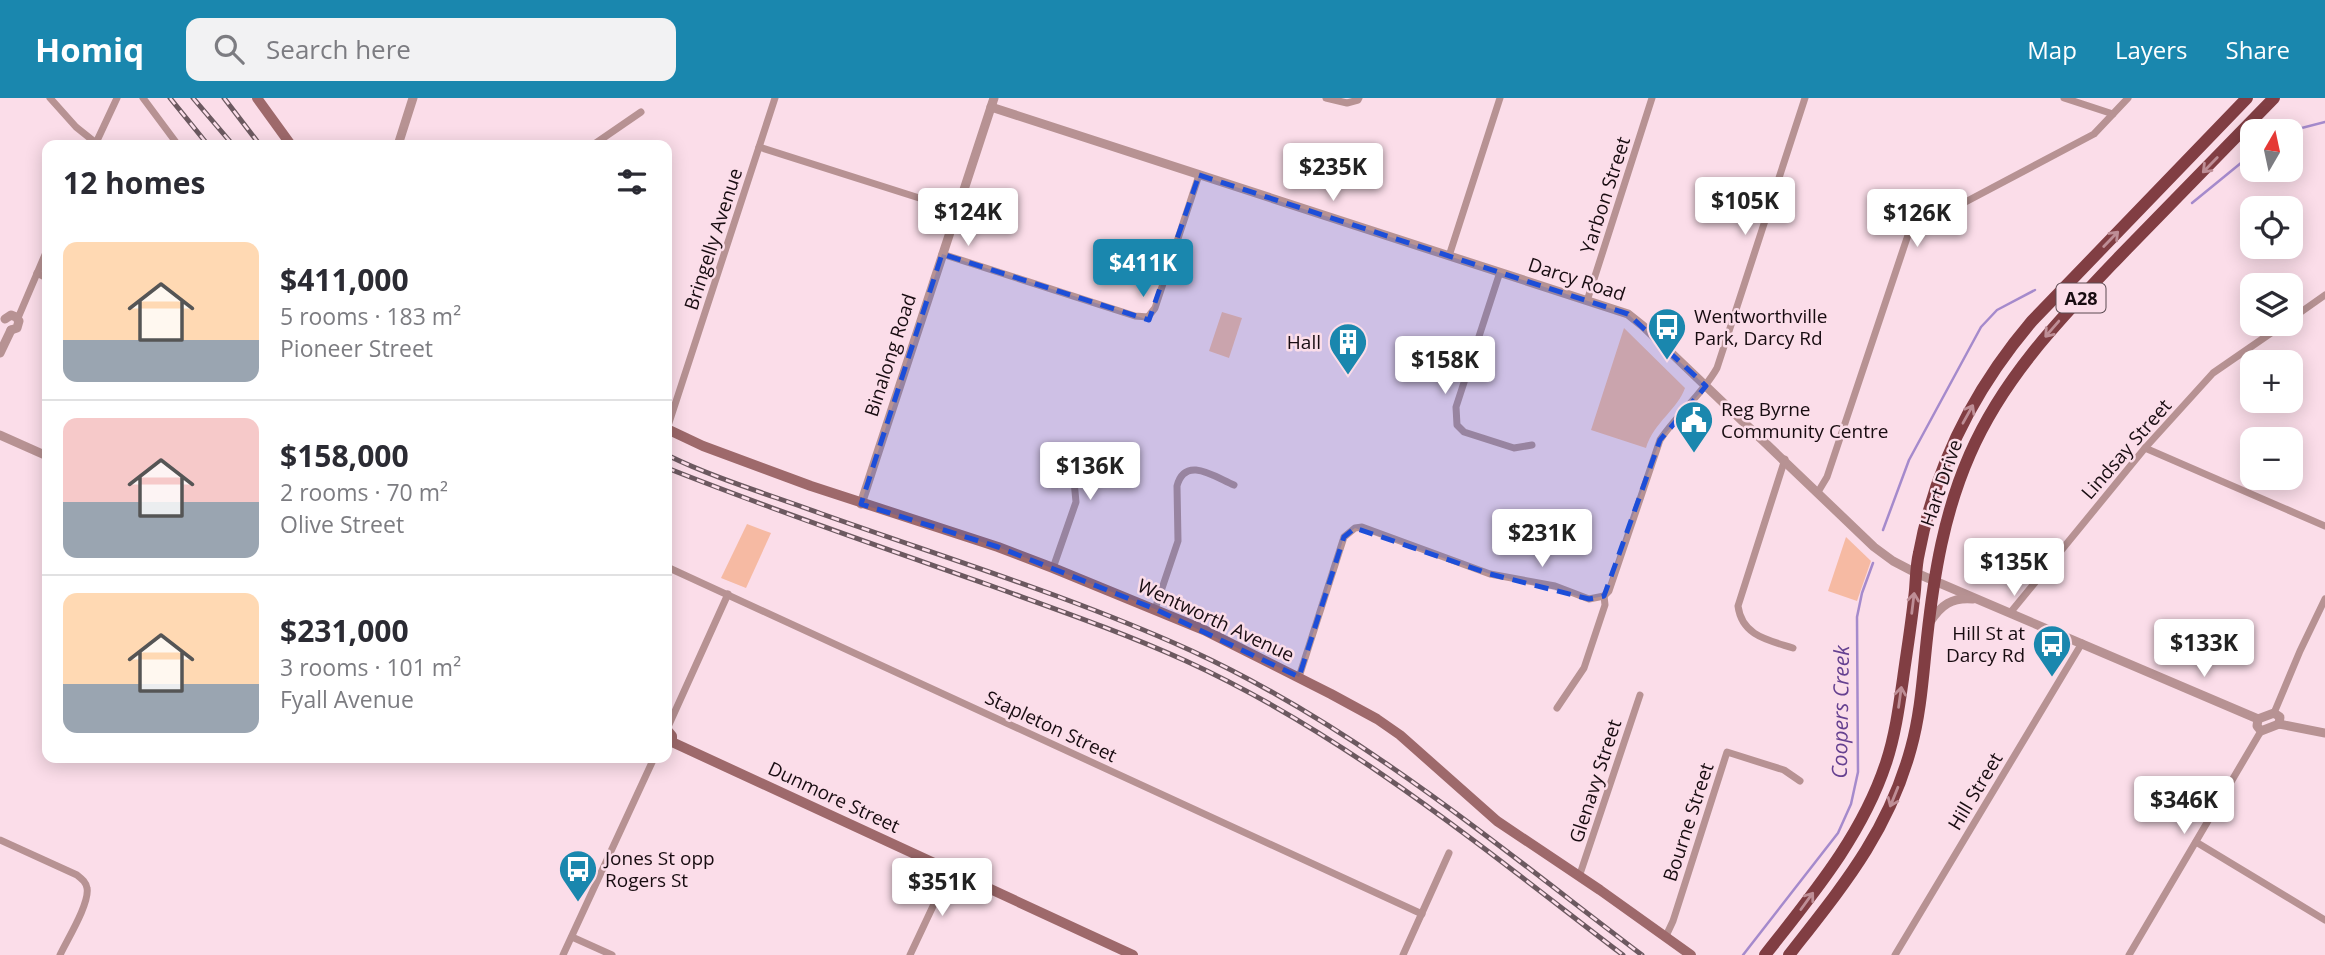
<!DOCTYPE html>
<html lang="en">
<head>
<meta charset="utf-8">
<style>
  :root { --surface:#fff; --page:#f2f2f3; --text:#2b2b33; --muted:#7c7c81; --line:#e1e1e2; --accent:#1a87ae }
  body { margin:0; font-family:"Open Sans",sans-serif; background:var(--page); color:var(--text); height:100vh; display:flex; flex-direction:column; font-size:26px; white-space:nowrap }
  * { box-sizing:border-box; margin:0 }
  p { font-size:23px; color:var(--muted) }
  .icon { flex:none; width:38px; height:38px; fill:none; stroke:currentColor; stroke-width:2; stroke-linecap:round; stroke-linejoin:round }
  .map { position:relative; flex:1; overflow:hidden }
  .sheet { position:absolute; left:42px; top:42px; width:630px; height:623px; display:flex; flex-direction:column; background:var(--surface); border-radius:14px; box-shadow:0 4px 18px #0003 }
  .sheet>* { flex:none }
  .needle { width:46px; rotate:9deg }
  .buttons { position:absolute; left:2240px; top:21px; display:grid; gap:14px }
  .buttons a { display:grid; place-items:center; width:63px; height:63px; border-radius:14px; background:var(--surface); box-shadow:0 4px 18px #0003; font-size:35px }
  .price { position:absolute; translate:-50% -60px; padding:0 16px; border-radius:7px; background:#fff; color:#222; font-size:23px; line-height:46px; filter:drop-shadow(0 2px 4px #0008) }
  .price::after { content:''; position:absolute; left:50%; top:42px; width:21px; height:16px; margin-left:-10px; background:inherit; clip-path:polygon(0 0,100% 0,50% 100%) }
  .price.current { background:var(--accent); color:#fff }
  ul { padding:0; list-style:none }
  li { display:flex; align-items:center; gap:21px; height:175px; padding:0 21px }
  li+li { border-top:2px solid var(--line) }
  li span { display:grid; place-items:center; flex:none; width:196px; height:140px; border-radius:14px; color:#555 }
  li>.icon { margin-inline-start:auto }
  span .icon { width:84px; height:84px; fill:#fffc; stroke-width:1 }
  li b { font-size:30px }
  h2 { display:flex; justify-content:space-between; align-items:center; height:84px; padding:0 21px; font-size:30px }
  header { display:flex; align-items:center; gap:42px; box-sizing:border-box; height:98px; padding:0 35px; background:var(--accent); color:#fff }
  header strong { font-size:33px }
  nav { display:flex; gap:38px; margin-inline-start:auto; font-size:24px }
  .search { width:490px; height:63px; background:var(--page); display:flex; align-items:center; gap:18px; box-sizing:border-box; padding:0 24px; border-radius:14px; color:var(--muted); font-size:26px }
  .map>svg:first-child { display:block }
  .green { fill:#f6baa3 }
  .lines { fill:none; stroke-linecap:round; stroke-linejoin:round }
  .stream { stroke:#a58acc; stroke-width:2.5 }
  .minor { stroke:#b79293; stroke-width:7 }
  .tertiary { stroke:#b79293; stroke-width:9 }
  .secondary { stroke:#9e696b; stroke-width:10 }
  .trunk { stroke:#813e43; stroke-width:12 }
  .rail-casing { stroke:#6c5960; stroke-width:5 }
  .rail { stroke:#fbdde9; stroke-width:2.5; stroke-dasharray:8; stroke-linecap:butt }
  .oneway { stroke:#be8e96 }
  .marked { fill:#1d4ed8; fill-opacity:0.2; stroke:#1d4ed8; stroke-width:5; stroke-dasharray:14 9; stroke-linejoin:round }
  .labels { text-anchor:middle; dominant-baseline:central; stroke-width:5; stroke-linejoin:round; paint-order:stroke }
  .shield { fill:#fbdde9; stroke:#5c4b52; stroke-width:2 }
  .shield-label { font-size:18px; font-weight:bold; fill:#180c11 }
  .street-label { font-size:19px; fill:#180c11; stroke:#fbdde9 }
  .poi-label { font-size:19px; fill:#180c11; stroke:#fbdde9; text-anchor:start }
  .water-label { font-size:21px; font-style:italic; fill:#654090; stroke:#fbdde9 }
</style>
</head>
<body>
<header>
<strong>Homiq</strong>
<div class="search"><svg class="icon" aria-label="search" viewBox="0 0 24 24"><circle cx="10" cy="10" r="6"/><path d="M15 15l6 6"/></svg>Search here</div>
<nav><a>Map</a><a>Layers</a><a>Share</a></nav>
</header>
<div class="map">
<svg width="2325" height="857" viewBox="0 0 2325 857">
  <rect width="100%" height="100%" fill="#fbdde9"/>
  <g class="green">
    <path d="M1222,214L1242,220L1229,260L1209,253Z"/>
    <path d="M1624,230L1685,290C1678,311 1654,324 1646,350L1591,332Z"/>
    <path d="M747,426L771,435L746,490L721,480Z"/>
    <path d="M1846,439L1871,463L1857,503L1828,493Z"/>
  </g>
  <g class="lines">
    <g class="stream">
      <path d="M2290,33L2325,24"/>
      <path d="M2192,105L2252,56"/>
      <path d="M1883,432L1909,362L1981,229L1997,212L2035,192"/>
      <path d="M1743,857L1838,735L1851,706L1858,674L1857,519L1862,495L1873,465"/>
    </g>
    <g class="minor">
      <path d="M50,0L76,29L96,45"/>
      <path d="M143,0L178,47"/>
      <path d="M1326,0L1347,5L1358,2L1359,0"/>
      <path d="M2064,0L2113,16"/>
      <path d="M95,47L117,0"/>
      <path d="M593,47L641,14"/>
      <path d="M759,49L957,112"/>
      <path d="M942,156L1135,218L1148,219L1155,210L1199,77"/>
      <path d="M1449,158L1500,0"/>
      <path d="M1500,174L1456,309L1457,327L1464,334L1514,350L1532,347"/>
      <path d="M37,175L47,180"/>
      <path d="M1587,203L1652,0"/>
      <path d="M18,220L47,152"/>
      <path d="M2291,221L2325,197"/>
      <path d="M667,331L775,0"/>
      <path d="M2145,350L2325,428"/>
      <path d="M1785,361L1738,508C1742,538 1768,542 1793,550"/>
      <path d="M1818,394L1827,379L1908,137L1920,128L2094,36L2128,0"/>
      <path d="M667,469L1422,816"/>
      <path d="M1053,470L1076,404L1074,383L1077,359"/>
      <path d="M1155,511L1178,443L1177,388C1185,357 1215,379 1234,387"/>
      <path d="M2010,515L2145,350L2213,275L2284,226"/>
      <path d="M1299,579L1344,439L1355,430L1362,429L1490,476L1555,488L1589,501L1604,498L1609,493L1660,342C1677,316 1702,297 1717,270L1805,0"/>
      <path d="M1557,610L1584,570L1605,507L1604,498"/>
      <path d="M2274,615L2300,553L2325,501"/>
      <path d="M667,631L728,496"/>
      <path d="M0,742L77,777C82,781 86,784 87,790C90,805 67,842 60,857"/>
      <path d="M2196,744L2325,822"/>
      <path d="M1579,779L1640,597"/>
      <path d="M1666,838L1673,823L1727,654L1784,672L1800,683"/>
      <path d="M572,839L612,857"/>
      <path d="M563,857L654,660"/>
      <path d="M910,857L950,772"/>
      <path d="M1403,857L1449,755"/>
      <path d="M1895,857L2082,545"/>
      <path d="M2129,857L2261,633"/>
    </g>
    <g class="tertiary">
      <path d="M991,9L1628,216L1643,228L1874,449L1893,463L1916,475L2258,621"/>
      <path d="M398,47L413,0"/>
      <path d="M5,221L11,217L16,219L19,223L17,230L11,232"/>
      <path d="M0,255L11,232"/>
      <path d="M0,337L47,358"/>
      <path d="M861,406L994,0"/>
      <path d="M1930,524C1941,507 1952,499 1973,501"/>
      <path d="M2258,621L2257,628L2261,633L2279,626"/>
      <path d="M2258,621L2274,615L2280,619L2279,626"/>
      <path d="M2279,626L2325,635"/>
    </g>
    <g class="secondary">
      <path d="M257,0L291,47"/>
      <path d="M667,331L703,348L811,388L998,449L1053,470L1204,532L1331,596L1377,621L1400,637L1497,723L1600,792L1691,857"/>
      <path d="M667,632L672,638V644"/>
      <path d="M672,644L1133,857"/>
    </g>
    <g class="trunk">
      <path d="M1765,857C1812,797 1862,738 1886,665C1895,638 1899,609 1903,581C1907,552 1912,522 1915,492C1916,480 1916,467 1919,455C1935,369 1975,290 2032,223L2247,0"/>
      <path d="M1789,857C1842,789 1888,735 1911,650C1921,614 1923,576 1927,540C1934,476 1944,415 1970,356C2004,278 2061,220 2119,159C2171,106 2223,53 2274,0"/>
    </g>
    <g class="rail-casing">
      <g id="rail">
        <path d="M170,0L208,47"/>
        <path d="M193,0L233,47"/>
        <path d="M224,0L260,47"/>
        <path d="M667,357C716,381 771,397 822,416C946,460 1073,499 1192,553C1357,629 1498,748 1642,857"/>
        <path d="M667,370C773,412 881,449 989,487C1055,511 1122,534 1186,563C1346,636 1484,751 1623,857"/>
      </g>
    </g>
    <use href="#rail" class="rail"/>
  </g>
  <defs><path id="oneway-shaft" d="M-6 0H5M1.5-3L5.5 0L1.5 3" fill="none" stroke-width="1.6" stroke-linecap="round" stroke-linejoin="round" transform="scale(1.75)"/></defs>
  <g class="oneway">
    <use href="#oneway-shaft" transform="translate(2210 67) rotate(134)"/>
    <use href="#oneway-shaft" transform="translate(2111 141) rotate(-46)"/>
    <use href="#oneway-shaft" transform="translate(2052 231) rotate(131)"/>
    <use href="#oneway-shaft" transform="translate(1968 316) rotate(-61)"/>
    <use href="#oneway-shaft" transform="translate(1913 505) rotate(-83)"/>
    <use href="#oneway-shaft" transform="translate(1900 599) rotate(-82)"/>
    <use href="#oneway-shaft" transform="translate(1894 699) rotate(112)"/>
    <use href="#oneway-shaft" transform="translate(1807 803) rotate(-54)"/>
  </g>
  <path class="marked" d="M1199,77L1628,216L1706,288L1660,342L1604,498L1589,501L1490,476L1355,430L1344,439L1299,579L1155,511L998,449L861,406L942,156L1149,222Z"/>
  <defs>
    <g id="bus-pin" transform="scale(2.0125)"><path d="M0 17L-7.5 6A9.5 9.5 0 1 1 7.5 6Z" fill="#1a87ae" stroke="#fbdde9"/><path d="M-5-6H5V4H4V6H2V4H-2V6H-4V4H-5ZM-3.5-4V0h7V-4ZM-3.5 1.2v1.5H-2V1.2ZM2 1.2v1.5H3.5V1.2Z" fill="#fff"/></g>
    <g id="building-pin" transform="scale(2.0125)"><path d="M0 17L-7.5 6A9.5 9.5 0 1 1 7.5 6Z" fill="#1a87ae" stroke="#fbdde9"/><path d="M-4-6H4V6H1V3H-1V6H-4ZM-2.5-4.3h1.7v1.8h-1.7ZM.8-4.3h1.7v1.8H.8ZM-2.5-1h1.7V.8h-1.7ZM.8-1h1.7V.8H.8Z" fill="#fff"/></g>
    <g id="civic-pin" transform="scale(2.0125)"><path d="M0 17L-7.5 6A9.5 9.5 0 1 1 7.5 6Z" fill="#1a87ae" stroke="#fbdde9"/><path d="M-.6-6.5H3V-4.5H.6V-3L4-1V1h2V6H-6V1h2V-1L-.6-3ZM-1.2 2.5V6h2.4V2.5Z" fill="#fff"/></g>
  </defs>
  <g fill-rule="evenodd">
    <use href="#bus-pin" x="1667" y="229"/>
    <use href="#building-pin" x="1348" y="244"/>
    <use href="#civic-pin" x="1694" y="322"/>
    <use href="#bus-pin" x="2052" y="546"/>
    <use href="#bus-pin" x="578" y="771"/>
  </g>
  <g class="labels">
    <rect class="shield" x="2056.5" y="185.5" width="49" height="29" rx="5"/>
    <g class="shield-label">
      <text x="2081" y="200">A28</text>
    </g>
    <g class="street-label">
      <text transform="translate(1605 97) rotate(-72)">Yarbon Street</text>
      <text transform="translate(713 141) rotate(-72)">Bringelly Avenue</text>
      <text transform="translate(1577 181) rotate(18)">Darcy Road</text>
      <text transform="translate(890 257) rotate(-72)">Binalong Road</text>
      <text transform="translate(2126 351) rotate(-49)">Lindsay Street</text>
      <text transform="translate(1941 385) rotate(-71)">Hart Drive</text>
      <text transform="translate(1216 522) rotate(25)">Wentworth Avenue</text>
      <text transform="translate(1051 628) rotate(25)">Stapleton Street</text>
      <text transform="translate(1595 683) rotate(-72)">Glenavy Street</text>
      <text transform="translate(1975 693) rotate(-59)">Hill Street</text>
      <text transform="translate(834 699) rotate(25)">Dunmore Street</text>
      <text transform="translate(1688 724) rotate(-72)">Bourne Street</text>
    </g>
    <g class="poi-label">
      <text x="1694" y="218">Wentworthville<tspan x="1694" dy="22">Park, Darcy Rd</tspan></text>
      <text x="1321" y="244" text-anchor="end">Hall</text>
      <text x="1721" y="311">Reg Byrne<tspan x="1721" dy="22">Community Centre</tspan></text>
      <text x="2025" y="535" text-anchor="end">Hill St at<tspan x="2025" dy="22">Darcy Rd</tspan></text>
      <text x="605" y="760">Jones St opp<tspan x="605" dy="22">Rogers St</tspan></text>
    </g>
    <g class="water-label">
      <text transform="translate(1840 614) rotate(-89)">Coopers Creek</text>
    </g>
  </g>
</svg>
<div class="buttons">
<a><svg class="needle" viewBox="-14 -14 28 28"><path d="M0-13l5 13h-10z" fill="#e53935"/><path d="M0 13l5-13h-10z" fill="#7c7c81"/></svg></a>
<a><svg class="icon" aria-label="locate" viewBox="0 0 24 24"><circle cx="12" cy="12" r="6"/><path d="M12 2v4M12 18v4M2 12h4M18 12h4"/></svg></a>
<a><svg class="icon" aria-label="layers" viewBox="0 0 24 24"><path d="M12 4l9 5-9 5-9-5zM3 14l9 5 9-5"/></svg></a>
<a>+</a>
<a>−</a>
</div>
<b class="price" style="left:1333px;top:105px">$235K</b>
<b class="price" style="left:1745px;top:139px">$105K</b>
<b class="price" style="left:968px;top:150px">$124K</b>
<b class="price" style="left:1917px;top:151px">$126K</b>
<b class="price current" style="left:1143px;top:201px">$411K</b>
<b class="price" style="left:1445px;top:298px">$158K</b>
<b class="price" style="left:1090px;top:404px">$136K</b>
<b class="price" style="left:1542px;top:471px">$231K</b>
<b class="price" style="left:2014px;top:500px">$135K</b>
<b class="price" style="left:2204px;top:581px">$133K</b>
<b class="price" style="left:2184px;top:738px">$346K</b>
<b class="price" style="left:942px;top:820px">$351K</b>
<section class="sheet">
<h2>12 homes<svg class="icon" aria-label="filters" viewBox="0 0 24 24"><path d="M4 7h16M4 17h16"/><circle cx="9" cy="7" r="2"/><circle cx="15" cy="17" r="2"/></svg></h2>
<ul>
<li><span style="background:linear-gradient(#ffd9b3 70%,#9aa5b1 0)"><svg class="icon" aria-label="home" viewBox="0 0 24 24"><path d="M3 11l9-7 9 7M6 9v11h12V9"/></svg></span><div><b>$411,000</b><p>5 rooms · 183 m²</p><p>Pioneer Street</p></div></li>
<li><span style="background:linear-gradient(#f6c9c9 60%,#9aa5b1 0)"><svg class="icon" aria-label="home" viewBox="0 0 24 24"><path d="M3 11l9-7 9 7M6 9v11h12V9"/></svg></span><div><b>$158,000</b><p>2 rooms · 70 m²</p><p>Olive Street</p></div></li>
<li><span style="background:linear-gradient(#ffd9b3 65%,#9aa5b1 0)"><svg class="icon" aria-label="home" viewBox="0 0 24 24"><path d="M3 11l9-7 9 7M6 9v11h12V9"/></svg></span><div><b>$231,000</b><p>3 rooms · 101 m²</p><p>Fyall Avenue</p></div></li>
</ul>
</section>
</div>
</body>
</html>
